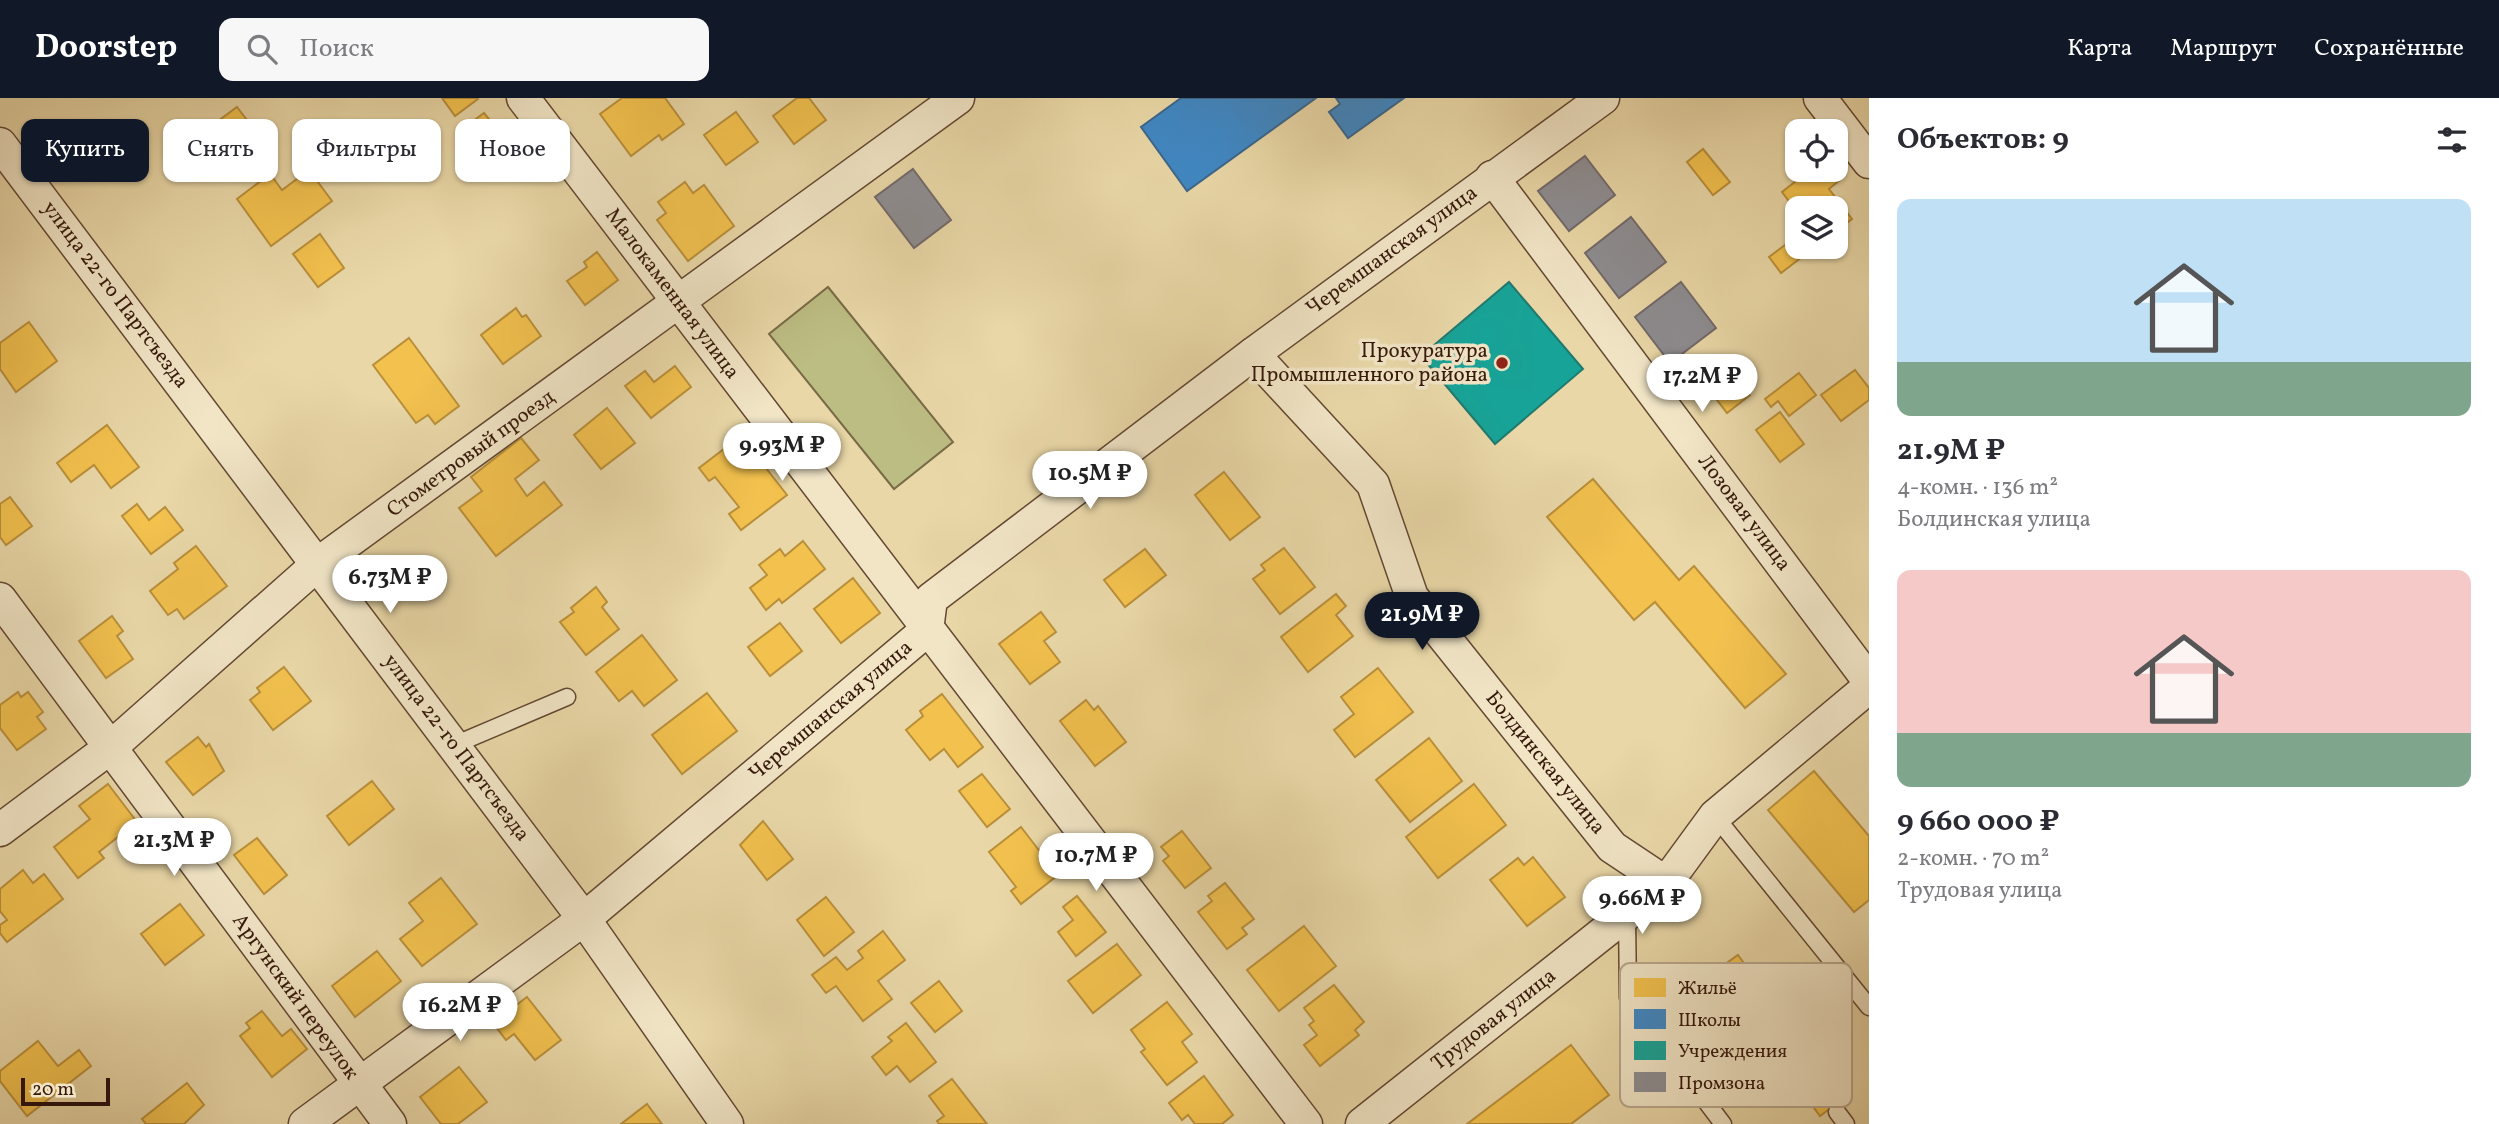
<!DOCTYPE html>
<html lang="ru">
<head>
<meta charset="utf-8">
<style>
  :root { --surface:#fff; --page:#f7f7f7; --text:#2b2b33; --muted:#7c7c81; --accent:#111827 }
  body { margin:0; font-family:Vollkorn,serif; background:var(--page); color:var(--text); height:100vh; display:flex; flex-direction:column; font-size:26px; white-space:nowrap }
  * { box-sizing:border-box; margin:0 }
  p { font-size:23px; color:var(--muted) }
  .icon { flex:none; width:38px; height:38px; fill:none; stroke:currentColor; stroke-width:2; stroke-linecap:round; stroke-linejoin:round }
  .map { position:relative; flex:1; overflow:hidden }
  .sheet { display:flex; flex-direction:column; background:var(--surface); width:630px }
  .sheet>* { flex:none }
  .hud { position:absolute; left:21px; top:21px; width:665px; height:63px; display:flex; gap:14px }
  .controls { position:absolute; left:1785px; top:21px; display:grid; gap:14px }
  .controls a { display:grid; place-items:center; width:63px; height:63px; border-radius:14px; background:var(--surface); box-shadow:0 2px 5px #0004; font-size:35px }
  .scale { position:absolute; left:21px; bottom:18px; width:89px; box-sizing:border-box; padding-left:7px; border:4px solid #36190b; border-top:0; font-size:19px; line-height:24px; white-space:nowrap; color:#36190b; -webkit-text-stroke:5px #f1e5c6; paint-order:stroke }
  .price { position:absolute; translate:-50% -60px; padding:0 16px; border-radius:24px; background:#fff; color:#222; font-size:23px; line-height:46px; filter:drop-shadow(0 2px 4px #0008) }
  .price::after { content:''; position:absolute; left:50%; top:42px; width:21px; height:16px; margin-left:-10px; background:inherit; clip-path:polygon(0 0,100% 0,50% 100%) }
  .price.current { background:var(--accent); color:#fff }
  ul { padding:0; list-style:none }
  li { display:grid; align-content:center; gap:14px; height:371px; padding:0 28px }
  li span { display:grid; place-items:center; height:217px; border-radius:14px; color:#555 }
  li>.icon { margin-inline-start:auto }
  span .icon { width:126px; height:126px; fill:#fffc; stroke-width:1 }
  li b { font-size:30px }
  h2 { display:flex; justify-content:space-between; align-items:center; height:84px; padding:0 28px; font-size:30px }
  .chip { padding:0 24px; border-radius:14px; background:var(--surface); box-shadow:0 2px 5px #0004; font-size:24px; line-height:63px }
  .chip.current { background:var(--accent); color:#fff }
  header { display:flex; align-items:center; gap:42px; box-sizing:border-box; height:98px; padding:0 35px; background:var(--accent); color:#fff }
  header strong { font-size:33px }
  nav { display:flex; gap:38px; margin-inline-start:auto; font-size:24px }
  .search { width:490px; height:63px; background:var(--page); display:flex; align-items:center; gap:18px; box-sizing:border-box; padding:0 24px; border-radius:14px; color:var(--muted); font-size:26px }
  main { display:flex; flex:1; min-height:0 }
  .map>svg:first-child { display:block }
  .green { fill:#bcbd83; stroke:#796b47; stroke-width:2 }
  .homes { fill:#f2c14e; stroke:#ba8f3a; stroke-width:2 }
  .schools { fill:#3f88c5; stroke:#3c678d; stroke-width:2 }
  .public { fill:#17a398; stroke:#207a6e; stroke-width:2 }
  .industry { fill:#8d8d92; stroke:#736a6a; stroke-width:2 }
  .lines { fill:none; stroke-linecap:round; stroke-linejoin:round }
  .lane-casing { stroke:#634832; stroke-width:19 }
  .street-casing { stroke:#634832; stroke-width:35 }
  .lane { stroke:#f1e5c6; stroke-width:16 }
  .street { stroke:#f1e5c6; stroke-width:32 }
  .poi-dot { fill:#8f2418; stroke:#f1e5c6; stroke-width:2.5 }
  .labels { text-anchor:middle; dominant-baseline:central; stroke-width:7; stroke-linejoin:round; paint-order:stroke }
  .street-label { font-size:21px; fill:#36190b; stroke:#f1e5c6 }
  .poi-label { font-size:21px; fill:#36190b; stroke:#f1e5c6; text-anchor:end }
  .key { fill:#f1e5c6; stroke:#b9a88e; stroke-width:2 }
  .key-label { font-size:19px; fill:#36190b }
</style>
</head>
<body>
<header>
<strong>Doorstep</strong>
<div class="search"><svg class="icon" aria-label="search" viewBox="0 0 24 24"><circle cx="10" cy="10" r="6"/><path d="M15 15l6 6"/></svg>Поиск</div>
<nav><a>Карта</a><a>Маршрут</a><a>Сохранённые</a></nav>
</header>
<main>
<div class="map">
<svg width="1869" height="1026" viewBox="0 0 1869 1026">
  <rect width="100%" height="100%" fill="#e9d7a7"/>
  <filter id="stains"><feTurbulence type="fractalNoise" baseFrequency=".00286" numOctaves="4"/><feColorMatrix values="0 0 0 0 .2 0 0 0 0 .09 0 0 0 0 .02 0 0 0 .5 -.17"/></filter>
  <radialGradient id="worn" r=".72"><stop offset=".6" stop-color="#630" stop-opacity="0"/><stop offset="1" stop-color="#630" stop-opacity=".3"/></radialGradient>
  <path class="green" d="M828,189L953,344L894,391L769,236Z"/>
  <g class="homes">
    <path d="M442,0H477L478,1L455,18Z"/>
    <path d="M622,0H665L684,26L662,42L659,37L631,58L600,16Z"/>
    <path d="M797,0H809L826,22L794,46L773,18Z"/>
    <path d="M237,9L267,48L230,75L204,42L214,35L210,29Z"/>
    <path d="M736,14L758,44L726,67L704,37Z"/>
    <path d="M484,15L515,53L482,77L458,45L469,37L464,30Z"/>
    <path d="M1703,51L1730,84L1713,97L1687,64Z"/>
    <path d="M309,72L332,103L271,148L237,101L270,76L282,92Z"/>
    <path d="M1802,72H1834L1841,81L1829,91L1852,121L1836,133V110H1797V114L1782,94L1805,76Z"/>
    <path d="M685,84L693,95L704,87L734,128L688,163L657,122L666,115L658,104Z"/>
    <path d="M320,136L344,170L318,189L293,156Z"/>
    <path d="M1797,138V149H1815L1781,175L1769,159Z"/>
    <path d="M597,154L618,182L585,207L567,183L587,169L584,164Z"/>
    <path d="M516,210L522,219L526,217L541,238L503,266L481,237Z"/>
    <path d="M29,224L57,263L16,294L0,271V245Z"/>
    <path d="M409,240L459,308L435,326L428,317L416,325L373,267Z"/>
    <path d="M1724,264L1750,297L1727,315L1701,281Z"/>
    <path d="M675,268L691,289L651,320L625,288L645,273L654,284Z"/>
    <path d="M1855,272L1869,290V302L1841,323L1821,297Z"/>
    <path d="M1799,275L1816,297L1789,318L1778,303L1771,309L1765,301Z"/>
    <path d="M607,310L635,345L601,371L574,337Z"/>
    <path d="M1780,314L1804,346L1780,364L1756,332Z"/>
    <path d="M107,327L139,369L111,390L94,367L71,384L57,365Z"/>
    <path d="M741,338L787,397L741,432L729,416L739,409L715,379L709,383L699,370Z"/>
    <path d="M521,340L539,362L515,381L527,398L544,384L562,407L496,458L459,410L482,393L471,379Z"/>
    <path d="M1224,374L1260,419L1230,442L1195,397Z"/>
    <path d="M1593,381L1679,482L1694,468L1786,576L1745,610L1655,504L1634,522L1547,419Z"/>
    <path d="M10,399L32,428L6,447L0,439V406Z"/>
    <path d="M137,406L149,422L165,409L183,432L151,456L122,418Z"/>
    <path d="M803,443L825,471L782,505L779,501L766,512L750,490L767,477L759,467L780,451L785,458Z"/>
    <path d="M196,448L227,488L184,521L177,511L168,517L150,493L178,471L174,465Z"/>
    <path d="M1284,450L1315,489L1280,516L1253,481L1265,472L1261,467Z"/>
    <path d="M1145,451L1166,477L1125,509L1104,482Z"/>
    <path d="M853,480L880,515L841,545L814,511Z"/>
    <path d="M596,489L607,504L602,509L619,531L586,557L560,524L574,514L571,510Z"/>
    <path d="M1336,496L1346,508L1336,517L1353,538L1308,574L1281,539Z"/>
    <path d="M1041,514L1056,534L1044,543L1060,564L1030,586L999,546Z"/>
    <path d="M112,518L123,533L117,538L133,561L106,580L79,543Z"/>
    <path d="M780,525L802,553L770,578L748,549Z"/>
    <path d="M642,537L677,582L644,608L632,593L619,603L596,574Z"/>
    <path d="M284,569L311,603L273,632L250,602L260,594L257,590Z"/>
    <path d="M1378,570L1413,614L1355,659L1334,632L1354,616L1341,599Z"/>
    <path d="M18,594L21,599L28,594L43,614L37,619L46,631L17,652L0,630V607Z"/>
    <path d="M707,595L737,633L682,676L652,637Z"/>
    <path d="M942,596L983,649L958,669L944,651L930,662L906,632L923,618L920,613Z"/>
    <path d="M1086,602L1094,612L1098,608L1126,644L1095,668L1060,623Z"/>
    <path d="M198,639L206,649L209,646L224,673L193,697L166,664Z"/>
    <path d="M1429,640L1462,683L1410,724L1376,682Z"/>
    <path d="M1814,673L1869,738V802L1854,814L1768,712Z"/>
    <path d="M982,676L1010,711L987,729L959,693Z"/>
    <path d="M372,683L394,711L349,747L327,718Z"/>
    <path d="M108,686L137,724L99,754L104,760L78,780L54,749L90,721L79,708Z"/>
    <path d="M1474,686L1506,727L1438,780L1406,739Z"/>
    <path d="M763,723L793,761L767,782L740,747Z"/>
    <path d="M1021,729L1058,777L1021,806L1011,793L1016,789L989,754Z"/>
    <path d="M1182,733L1211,770L1185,790L1163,763L1169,758L1161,749Z"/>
    <path d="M257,740L287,777L264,796L234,757Z"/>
    <path d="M1533,759L1565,799L1527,828L1490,782L1518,760L1524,767Z"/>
    <path d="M23,772L33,785L44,776L63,801L7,844L0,835V827L7,822L0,813V791Z"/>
    <path d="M441,780L477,826L422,868L400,841L423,823L409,805Z"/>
    <path d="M1225,785L1254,821L1242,830L1247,836L1227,851L1198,814L1212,803L1208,798Z"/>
    <path d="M1077,798L1106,834L1076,858L1058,834L1073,822L1063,809Z"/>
    <path d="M826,799L854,834L824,858L797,822Z"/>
    <path d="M180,806L204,837L165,867L141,836Z"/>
    <path d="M1304,828L1336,868L1279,913L1247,872Z"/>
    <path d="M883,833L905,862L878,883L892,901L863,923L836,888L826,895L812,877L836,859L847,872L863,860L858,853Z"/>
    <path d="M1117,846L1141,877L1093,915L1068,883Z"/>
    <path d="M377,853L401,883L355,919L332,888Z"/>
    <path d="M1738,857L1844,1000L1820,1018L1714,874Z"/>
    <path d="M939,883L962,913L935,934L911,905Z"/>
    <path d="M1334,887L1364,924L1355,932L1359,937L1320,968L1304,947L1317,937L1309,927L1314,923L1304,910Z"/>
    <path d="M527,899L561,942L535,962L514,936L506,942L493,925Z"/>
    <path d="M1167,904L1192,936L1182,944L1197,964L1167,987L1141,954L1145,951L1131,932Z"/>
    <path d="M262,913L282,938L291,931L307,951L272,979L240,938L250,930L246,925Z"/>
    <path d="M906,925L936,964L910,984L897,968L886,977L872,959L892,943L888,939Z"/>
    <path d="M38,943L58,968L79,952L91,968L27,1018L0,983V973Z"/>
    <path d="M1571,947L1609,997L1571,1026H1467Z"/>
    <path d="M459,969L487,1004L458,1026H441L420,999Z"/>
    <path d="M1204,978L1233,1017L1222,1026H1195L1188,1017L1182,1022L1169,1005Z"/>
    <path d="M952,981L987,1026H939L937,1023L944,1018L929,998Z"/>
    <path d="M187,985L204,1007L184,1026H146L142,1021Z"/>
    <path d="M647,1006L662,1026H621Z"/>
  </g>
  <g class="schools">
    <path d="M1181,0H1316L1187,93L1141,29Z"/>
    <path d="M1336,0H1404L1348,40L1329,14L1340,6Z"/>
  </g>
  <path class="public" d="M1509,184L1583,271L1495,346L1421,258Z"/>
  <g class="industry">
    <path d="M1585,58L1615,97L1569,133L1538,93Z"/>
    <path d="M913,71L951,122L914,150L875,99Z"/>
    <path d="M1631,119L1666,164L1619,200L1585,155Z"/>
    <path d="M1681,184L1716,230L1670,265L1635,219Z"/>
  </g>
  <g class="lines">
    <g class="lane-casing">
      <g id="lane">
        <path d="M454,647L567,599"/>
        <path d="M1715,718L1869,909"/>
        <path d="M1627,817L1628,900L1723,1026"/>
        <path d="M1837,1014L1846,1026"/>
      </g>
    </g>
    <g class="street-casing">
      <g id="street">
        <path d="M523,0L1306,1026"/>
        <path d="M1820,0L1869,64"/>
        <path d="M0,46L584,821L727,1026"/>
        <path d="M1492,79L1869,583"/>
        <path d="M1253,256L1373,386L1412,499L1612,749L1666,785"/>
        <path d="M0,501L390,1026"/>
        <path d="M0,732L111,649L319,465L958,0"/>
        <path d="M305,1026L584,821L927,532L931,501L1253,256L1603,0"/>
        <path d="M1362,1026L1666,785L1715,718L1869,589"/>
      </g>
    </g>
    <use href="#lane" class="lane"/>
    <use href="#street" class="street"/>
  </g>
  <circle class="poi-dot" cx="1502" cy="265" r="7"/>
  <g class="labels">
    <g class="street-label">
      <text transform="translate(1392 153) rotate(-36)">Черемшанская улица</text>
      <text transform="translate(672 196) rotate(53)">Малокаменная улица</text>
      <text transform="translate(115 197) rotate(53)">улица 22-го Партсъезда</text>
      <text transform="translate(471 356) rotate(-36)">Стометровый проезд</text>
      <text transform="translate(1744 415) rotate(53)">Лозовая улица</text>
      <text transform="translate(831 613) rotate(-40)">Черемшанская улица</text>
      <text transform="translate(456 650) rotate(53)">улица 22-го Партсъезда</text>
      <text transform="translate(1545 665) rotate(51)">Болдинская улица</text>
      <text transform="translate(295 899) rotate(54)">Аргунский переулок</text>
      <text transform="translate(1494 922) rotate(-38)">Трудовая улица</text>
    </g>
    <g class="poi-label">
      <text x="1488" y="253">Прокуратура<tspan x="1488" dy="24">Промышленного района</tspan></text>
    </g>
  </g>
  <rect x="1620" y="865" width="232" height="144" rx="10" class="key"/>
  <rect x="1634" y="880" width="32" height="19" fill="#f2c14e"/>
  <rect x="1634" y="911" width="32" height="20" fill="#3f88c5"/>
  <rect x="1634" y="943" width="32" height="19" fill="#17a398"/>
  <rect x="1634" y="974" width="32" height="20" fill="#8d8d92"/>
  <g class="key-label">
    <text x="1678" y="896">Жильё</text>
    <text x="1678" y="928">Школы</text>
    <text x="1678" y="959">Учреждения</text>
    <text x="1678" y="991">Промзона</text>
  </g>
  <rect width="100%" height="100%" filter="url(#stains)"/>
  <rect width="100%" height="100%" fill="url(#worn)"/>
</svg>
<div class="controls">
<a><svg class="icon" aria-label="locate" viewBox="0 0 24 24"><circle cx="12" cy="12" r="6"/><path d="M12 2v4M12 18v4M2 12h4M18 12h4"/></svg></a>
<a><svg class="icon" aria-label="layers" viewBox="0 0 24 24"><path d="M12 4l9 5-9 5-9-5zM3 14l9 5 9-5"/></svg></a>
</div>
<div class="scale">20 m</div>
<b class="price" style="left:1702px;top:316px">17.2M ₽</b>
<b class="price" style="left:782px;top:385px">9.93M ₽</b>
<b class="price" style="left:1090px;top:413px">10.5M ₽</b>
<b class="price" style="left:390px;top:517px">6.73M ₽</b>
<b class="price current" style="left:1422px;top:554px">21.9M ₽</b>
<b class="price" style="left:174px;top:780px">21.3M ₽</b>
<b class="price" style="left:1096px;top:795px">10.7M ₽</b>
<b class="price" style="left:1642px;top:838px">9.66M ₽</b>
<b class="price" style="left:460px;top:945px">16.2M ₽</b>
<div class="hud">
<a class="chip current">Купить</a>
<a class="chip">Снять</a>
<a class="chip">Фильтры</a>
<a class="chip">Новое</a>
</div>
</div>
<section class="sheet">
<h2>Объектов: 9<svg class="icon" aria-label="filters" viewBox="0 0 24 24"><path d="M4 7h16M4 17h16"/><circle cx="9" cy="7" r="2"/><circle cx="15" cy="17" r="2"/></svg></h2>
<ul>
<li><span style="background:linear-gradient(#bfe0f5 75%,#7fa58c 0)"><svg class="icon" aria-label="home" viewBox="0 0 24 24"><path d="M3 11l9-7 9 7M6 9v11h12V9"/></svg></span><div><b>21.9M ₽</b><p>4-комн. · 136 m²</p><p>Болдинская улица</p></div></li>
<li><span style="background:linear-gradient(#f6c9c9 75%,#7fa58c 0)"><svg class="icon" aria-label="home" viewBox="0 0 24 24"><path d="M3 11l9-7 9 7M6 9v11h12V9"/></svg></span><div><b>9 660 000 ₽</b><p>2-комн. · 70 m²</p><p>Трудовая улица</p></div></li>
</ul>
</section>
</main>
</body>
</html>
